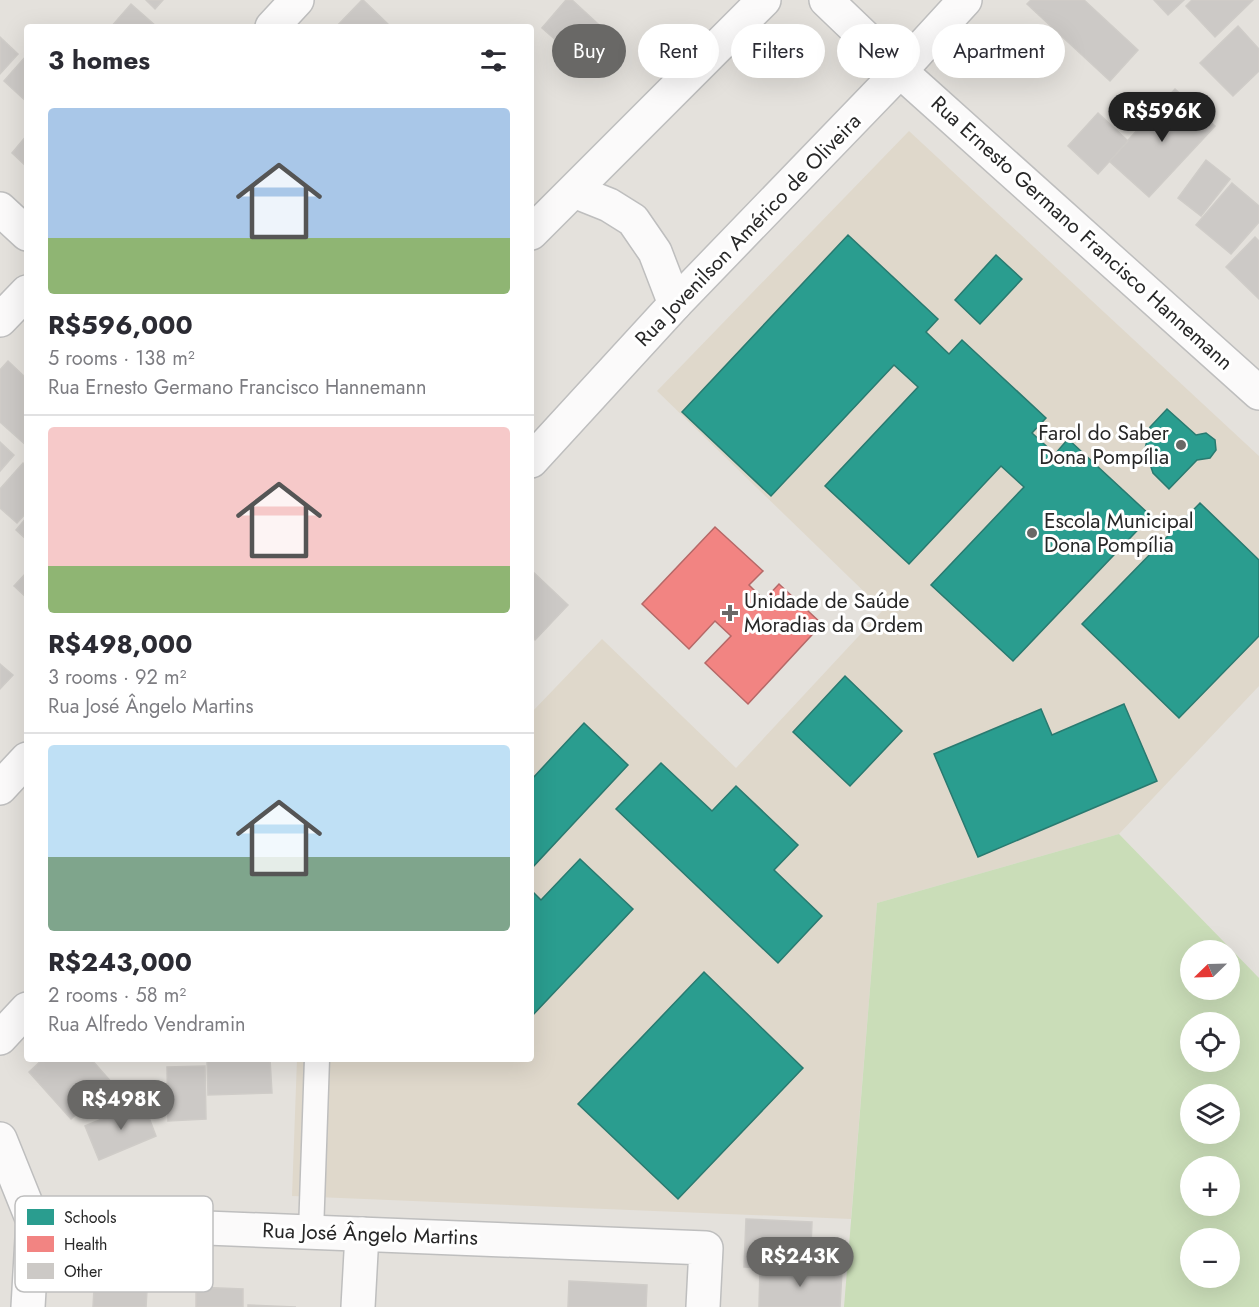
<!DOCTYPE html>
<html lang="en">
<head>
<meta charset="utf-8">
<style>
  :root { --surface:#fff; --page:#f2f2f3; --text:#2b2b33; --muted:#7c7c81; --line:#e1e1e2; --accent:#696866 }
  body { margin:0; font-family:Jost,sans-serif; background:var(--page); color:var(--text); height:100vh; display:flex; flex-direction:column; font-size:22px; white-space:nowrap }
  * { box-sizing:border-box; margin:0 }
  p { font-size:20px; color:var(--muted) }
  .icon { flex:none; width:33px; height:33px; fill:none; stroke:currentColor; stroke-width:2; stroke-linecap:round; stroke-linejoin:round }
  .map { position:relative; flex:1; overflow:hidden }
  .side { position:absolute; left:24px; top:24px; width:510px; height:1038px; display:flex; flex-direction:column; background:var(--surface); border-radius:6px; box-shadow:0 6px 24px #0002 }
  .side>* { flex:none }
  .top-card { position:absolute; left:552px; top:24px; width:570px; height:54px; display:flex; gap:12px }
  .needle { width:39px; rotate:247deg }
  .fabs { position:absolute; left:1180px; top:940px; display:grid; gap:12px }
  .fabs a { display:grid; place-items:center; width:60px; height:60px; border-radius:50%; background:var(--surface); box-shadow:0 6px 24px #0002; font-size:30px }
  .price { position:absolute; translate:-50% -51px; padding:0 14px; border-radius:21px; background:var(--accent); color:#fff; font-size:20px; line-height:39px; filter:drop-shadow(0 2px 3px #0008) }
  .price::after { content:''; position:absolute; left:50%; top:36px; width:18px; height:14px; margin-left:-9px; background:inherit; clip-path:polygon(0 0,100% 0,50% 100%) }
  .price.selected { background:#222; color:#fff }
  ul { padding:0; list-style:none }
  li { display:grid; align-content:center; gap:12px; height:318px; padding:0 24px }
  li+li { border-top:2px solid var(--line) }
  li span { display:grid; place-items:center; height:186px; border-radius:6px; color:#555 }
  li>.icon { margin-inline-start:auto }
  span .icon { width:108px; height:108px; fill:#fffc; stroke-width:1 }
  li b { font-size:26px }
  h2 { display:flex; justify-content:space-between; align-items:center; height:72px; padding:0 24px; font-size:26px }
  .tag { padding:0 21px; border-radius:27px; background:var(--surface); box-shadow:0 6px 24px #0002; font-size:21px; line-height:54px }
  .tag.selected { background:var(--accent); color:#fff }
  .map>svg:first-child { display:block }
  .education { fill:#dfd8cb }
  .green { fill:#caddb8; fill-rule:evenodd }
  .schools { fill:#2a9d8f; stroke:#297a70; stroke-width:1.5 }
  .health { fill:#f28482; stroke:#b56867; stroke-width:1.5 }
  .building { fill:#ccc9c6; stroke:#cfccc8; stroke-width:1.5 }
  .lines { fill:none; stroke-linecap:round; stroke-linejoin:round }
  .lane-casing { stroke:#bebebe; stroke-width:27 }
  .street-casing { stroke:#bebebe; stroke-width:36 }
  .secondary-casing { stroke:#bebebe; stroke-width:36 }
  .lane { stroke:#fbfafa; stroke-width:24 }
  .street { stroke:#fbfafa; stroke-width:33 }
  .secondary { stroke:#fbfafa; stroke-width:33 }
  .poi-dot { fill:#696866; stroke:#fff; stroke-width:2 }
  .labels { text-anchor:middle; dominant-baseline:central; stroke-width:6; stroke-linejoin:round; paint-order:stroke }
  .street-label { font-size:21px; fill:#272727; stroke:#fff }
  .poi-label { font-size:21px; fill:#272727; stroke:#fff; text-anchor:start }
  .key { fill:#fff; stroke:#bebebe; stroke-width:1.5 }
  .key-label { font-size:16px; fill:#272727 }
</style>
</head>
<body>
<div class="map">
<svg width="1259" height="1307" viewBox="0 0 1259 1307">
  <rect width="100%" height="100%" fill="#e4e1dc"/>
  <path class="education" d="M909,131L1259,456V686L1119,834L877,903L851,1219L292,1196L297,1059H531V713L602,639L736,768L883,610L657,391Z"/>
  <path class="green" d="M1119,834L1259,978V1307H844L877,903ZM1191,951H1230V990H1191ZM1191,1023H1230V1062H1191ZM1191,1095H1230V1134H1191ZM1191,1167H1230V1206H1191ZM1191,1239H1230V1278H1191Z"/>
  <g class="schools">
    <path d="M848,235L938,319L926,332L949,354L962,340L1046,418L1032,433L1055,454L1068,439L1151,516L1013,661L931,585L1024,487L1001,466L909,564L825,486L918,387L894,365L771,496L682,412Z"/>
    <path d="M996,255L1022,279L980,324L955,300Z"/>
    <path d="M1167,409L1196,435L1206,433L1215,440L1216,450L1210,458L1197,460L1169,489L1153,473L1145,449L1150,427Z"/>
    <path d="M1200,503L1259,560V636L1179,718L1082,624Z"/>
    <path d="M845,676L902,731L850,786L793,732Z"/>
    <path d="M1124,704L1157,781L978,857L934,754L1041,709L1052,735Z"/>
    <path d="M584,723L628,765L531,869V780Z"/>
    <path d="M661,763L712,811L736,786L798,845L774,870L822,916L778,963L616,809Z"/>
    <path d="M580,859L633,909L531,1017V890L541,900Z"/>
    <path d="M704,972L803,1068L678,1199L578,1104Z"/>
  </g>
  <path class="health" d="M715,527L763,571L749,585L764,600L779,584L822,624L748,704L705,663L731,636L715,621L689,649L642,604Z"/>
  <g class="building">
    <path d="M146,0H163L155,9Z"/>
    <path d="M362,0H363L391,27H336Z"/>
    <path d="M566,0H572L610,35L583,64L542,28Z"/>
    <path d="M1031,0H1084L1138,50L1110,81L1027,4Z"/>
    <path d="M1154,0H1184L1168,15Z"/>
    <path d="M1192,0H1253L1215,37L1186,6Z"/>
    <path d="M131,4L157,27H111Z"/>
    <path d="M1238,26L1259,49V71L1233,96L1200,63Z"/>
    <path d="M0,37L18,54L0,74Z"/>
    <path d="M27,55V102L4,81Z"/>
    <path d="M1175,89L1215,126L1149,197L1109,161Z"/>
    <path d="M1098,113L1128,141L1098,174L1068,146Z"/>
    <path d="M27,135V167L12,153Z"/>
    <path d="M1206,160L1230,179L1201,216L1178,198Z"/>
    <path d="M1232,183L1259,206V222L1231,254L1196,225Z"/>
    <path d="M1255,237L1259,241V299L1226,267Z"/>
    <path d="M8,361L27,379V446L0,422V370Z"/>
    <path d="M0,442L14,455L0,471Z"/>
    <path d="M23,463L27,467V512L17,523L0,508V489Z"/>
    <path d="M27,517V540L16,530Z"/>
    <path d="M531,570L568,605L535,640L531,636Z"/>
    <path d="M27,572V598L14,586Z"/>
    <path d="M0,664L13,675L0,689Z"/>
    <path d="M43,1059H91L112,1083L71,1119L29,1072Z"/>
    <path d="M207,1059H270L272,1093L208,1095Z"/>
    <path d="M205,1066L206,1119L168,1121L167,1067Z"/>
    <path d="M143,1102L156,1136L99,1160L85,1126Z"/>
    <path d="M746,1219L812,1222L810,1270L744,1267Z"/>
    <path d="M760,1268L842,1271L840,1307H759Z"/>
    <path d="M95,1271L148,1274L146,1307H93Z"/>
    <path d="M569,1281L647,1285L646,1307H568Z"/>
    <path d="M196,1287L243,1289V1307H196Z"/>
    <path d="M248,1305L296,1307H248Z"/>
  </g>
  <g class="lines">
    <g class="lane-casing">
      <path id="lane" d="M311,1232L317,1059"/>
    </g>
    <g class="street-casing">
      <g id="street">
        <path d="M272,27L297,0"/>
        <path d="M0,209L27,234"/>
        <path d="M0,320L27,292"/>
        <path d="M0,1139L33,1221L28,1307"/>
        <path d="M33,1221L706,1248L703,1307"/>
        <path d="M358,1307L362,1234"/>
      </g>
    </g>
    <g class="secondary-casing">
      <g id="secondary">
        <path d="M826,0L900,71L1259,393"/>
        <path d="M574,191L609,205L633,220L655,252L675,304"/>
        <path d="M531,233L764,0"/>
        <path d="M531,461L675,304L900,71L965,0"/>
        <path d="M0,788L27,759"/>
        <path d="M0,1038L27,1009"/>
      </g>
    </g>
    <use href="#lane" class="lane"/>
    <use href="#street" class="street"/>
    <use href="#secondary" class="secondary"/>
  </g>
  <g class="poi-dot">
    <circle cx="1181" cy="445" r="6"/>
    <circle cx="1032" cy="533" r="6"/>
    <path d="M727 604h6v6h6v6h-6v6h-6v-6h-6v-6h6z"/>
  </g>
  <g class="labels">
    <g class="street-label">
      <text transform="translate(748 230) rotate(-46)">Rua Jovenilson Américo de Oliveira</text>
      <text transform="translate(1082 233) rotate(42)">Rua Ernesto Germano Francisco Hannemann</text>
      <text transform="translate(370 1234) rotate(2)">Rua José Ângelo Martins</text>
    </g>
    <g class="poi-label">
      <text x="1169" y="433" text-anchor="end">Farol do Saber<tspan x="1169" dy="24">Dona Pompília</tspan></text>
      <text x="1044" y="521">Escola Municipal<tspan x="1044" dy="24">Dona Pompília</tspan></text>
      <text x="744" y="601">Unidade de Saúde<tspan x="744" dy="24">Moradias da Ordem</tspan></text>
    </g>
  </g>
  <rect x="15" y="1196" width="198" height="96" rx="9" class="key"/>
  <rect x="27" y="1209" width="27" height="16" fill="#2a9d8f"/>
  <rect x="27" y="1236" width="27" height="16" fill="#f28482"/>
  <rect x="27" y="1263" width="27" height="16" fill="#ccc9c6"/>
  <g class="key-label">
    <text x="64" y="1223">Schools</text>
    <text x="64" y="1250">Health</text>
    <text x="64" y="1277">Other</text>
  </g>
</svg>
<div class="fabs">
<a><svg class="needle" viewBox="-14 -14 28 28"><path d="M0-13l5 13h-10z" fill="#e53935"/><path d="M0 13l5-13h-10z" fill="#7c7c81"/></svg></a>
<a><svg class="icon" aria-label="locate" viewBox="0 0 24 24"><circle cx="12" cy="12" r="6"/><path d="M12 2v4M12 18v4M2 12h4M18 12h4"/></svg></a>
<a><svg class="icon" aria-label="layers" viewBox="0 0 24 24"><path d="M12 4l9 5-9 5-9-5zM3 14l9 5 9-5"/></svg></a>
<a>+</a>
<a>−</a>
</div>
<b class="price selected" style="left:1162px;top:143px">R$596K</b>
<b class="price" style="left:121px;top:1131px">R$498K</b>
<b class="price" style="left:800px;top:1288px">R$243K</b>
<div class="top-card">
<a class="tag selected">Buy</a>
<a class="tag">Rent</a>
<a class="tag">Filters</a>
<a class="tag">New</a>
<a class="tag">Apartment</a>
</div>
<section class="side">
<h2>3 homes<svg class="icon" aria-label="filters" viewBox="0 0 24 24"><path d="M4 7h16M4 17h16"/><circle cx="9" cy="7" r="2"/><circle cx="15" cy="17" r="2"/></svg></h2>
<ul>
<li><span style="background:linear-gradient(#a9c7e8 70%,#8fb573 0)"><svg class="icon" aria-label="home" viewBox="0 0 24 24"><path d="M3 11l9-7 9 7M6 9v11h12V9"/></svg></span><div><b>R$596,000</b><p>5 rooms · 138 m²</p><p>Rua Ernesto Germano Francisco Hannemann</p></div></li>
<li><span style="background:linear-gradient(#f6c9c9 75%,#8fb573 0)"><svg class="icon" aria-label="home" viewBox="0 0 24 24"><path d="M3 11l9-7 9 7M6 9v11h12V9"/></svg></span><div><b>R$498,000</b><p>3 rooms · 92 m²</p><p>Rua José Ângelo Martins</p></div></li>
<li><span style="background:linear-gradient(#bfe0f5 60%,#7fa58c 0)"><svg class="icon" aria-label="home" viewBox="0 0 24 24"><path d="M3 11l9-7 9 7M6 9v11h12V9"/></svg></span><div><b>R$243,000</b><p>2 rooms · 58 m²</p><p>Rua Alfredo Vendramin</p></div></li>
</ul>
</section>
</div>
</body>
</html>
